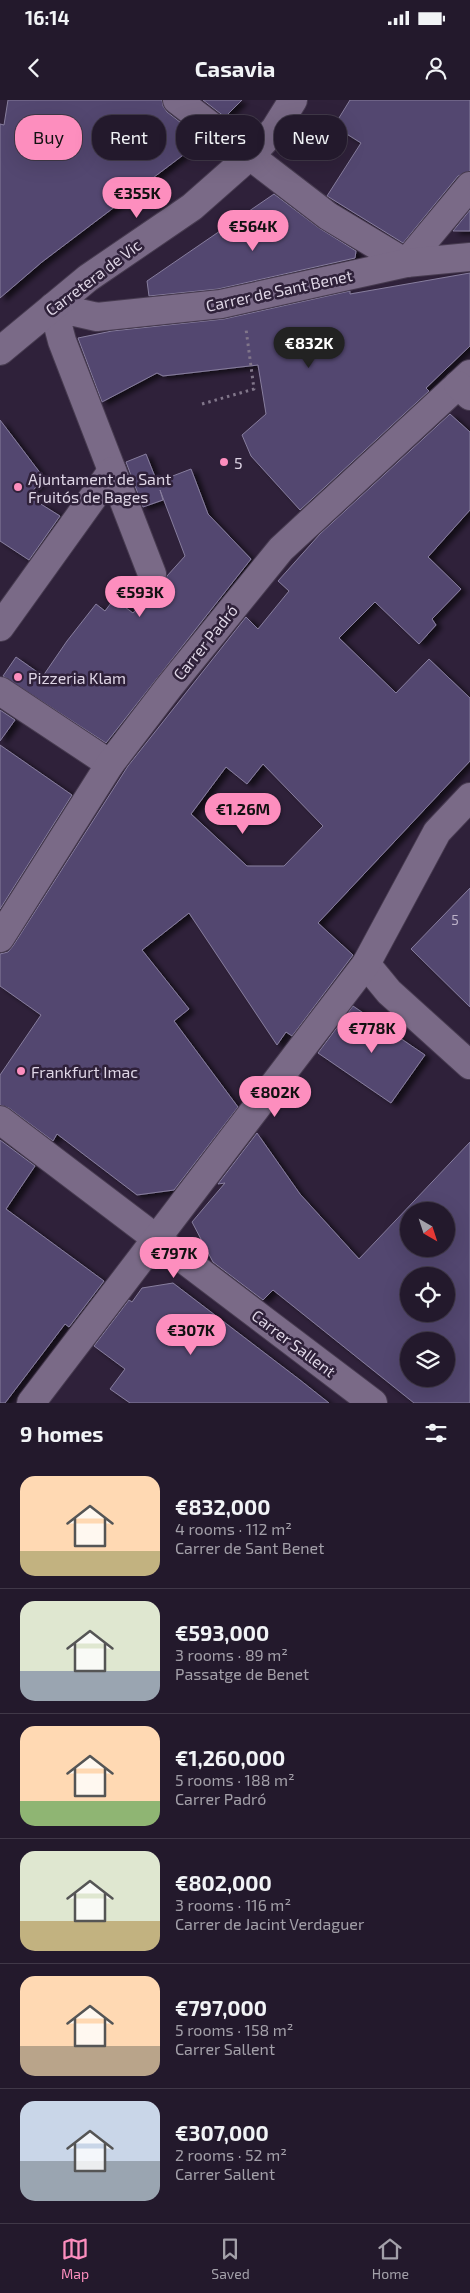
<!DOCTYPE html>
<html lang="en">
<head>
<meta charset="utf-8">
<style>
  :root { --surface:#23192c; --page:#2b2234; --text:#f1f3f6; --muted:#a3a0a9; --line:#403848; --accent:#fd8ebe }
  body { margin:0; font-family:"Exo 2",sans-serif; background:var(--page); color:var(--text); height:100vh; display:flex; flex-direction:column; font-size:19px; white-space:nowrap }
  * { box-sizing:border-box; margin:0 }
  p { font-size:16px; color:var(--muted) }
  .icon { flex:none; width:28px; height:28px; fill:none; stroke:currentColor; stroke-width:2; stroke-linecap:round; stroke-linejoin:round }
  .map { position:relative; height:1303px; overflow:hidden }
  .details { display:flex; flex-direction:column; background:var(--surface); flex:1 }
  .details>* { flex:none }
  .guide { position:absolute; left:15px; top:15px; width:440px; height:45px; display:flex; gap:10px }
  .needle { width:32px; rotate:141deg }
  .tools { position:absolute; left:400px; top:1102px; display:grid; gap:10px }
  .tools a { display:grid; place-items:center; width:55px; height:55px; border-radius:50%; background:var(--surface); box-shadow:0 5px 20px #0002,0 0 0 1px var(--line); font-size:25px }
  .price { position:absolute; translate:-50% -42px; padding:0 11px; border-radius:18px; background:var(--accent); color:#111; font-size:16px; line-height:32px; filter:drop-shadow(0 1px 2px #0008) }
  .price::after { content:''; position:absolute; left:50%; top:30px; width:15px; height:11px; margin-left:-8px; background:inherit; clip-path:polygon(0 0,100% 0,50% 100%) }
  .price.current { background:#222; color:#fff }
  ul { padding:0; list-style:none }
  li { display:flex; align-items:center; gap:15px; height:125px; padding:0 20px }
  li+li { border-top:1px solid var(--line) }
  li span { display:grid; place-items:center; flex:none; width:140px; height:100px; border-radius:15px; color:#555 }
  li>.icon { margin-inline-start:auto }
  span .icon { width:60px; height:60px; fill:#fffc; stroke-width:1 }
  li b { font-size:21px }
  h2 { display:flex; justify-content:space-between; align-items:center; height:60px; padding:0 20px; font-size:21px }
  .chip { padding:0 18px; border-radius:20px; background:var(--surface); box-shadow:0 5px 20px #0002,0 0 0 1px var(--line); font-size:18px; line-height:45px }
  .chip.current { background:var(--accent); color:#111 }
  .status { display:flex; justify-content:space-between; align-items:center; height:35px; padding:0 25px; background:var(--surface); direction:ltr }
  .status svg { height:14px; fill:currentColor }
  header { display:flex; justify-content:space-between; align-items:center; height:65px; padding:0 20px; background:var(--surface); font-size:22px; font-weight:700 }
  .dock { display:flex; justify-content:space-around; align-items:center; height:70px; border-top:1px solid var(--line); background:var(--surface); font-size:14px; color:var(--muted) }
  .dock a { display:grid; justify-items:center; gap:2px }
  .dock .current { color:var(--accent) }
  .map>svg:first-child { display:block }
  .building { fill:#53466f; stroke:#877e9e; fill-rule:evenodd; filter:url(#shadow) }
  .lines { fill:none; stroke-linecap:round; stroke-linejoin:round }
  .street-casing { stroke:#473b50; stroke-width:30 }
  .secondary-casing { stroke:#473b50; stroke-width:30 }
  .path { stroke:#81768a; stroke-width:3; stroke-dasharray:2.5 4; stroke-linecap:butt }
  .street { stroke:#7a6a87; stroke-width:28 }
  .secondary { stroke:#7a6a87; stroke-width:28 }
  .poi-dot { fill:#fd8ebe; stroke:#2f213a; stroke-width:2 }
  .labels { text-anchor:middle; dominant-baseline:central; stroke-width:5; stroke-linejoin:round; paint-order:stroke }
  .number-label { font-size:14px; fill:#bcb2c8 }
  .street-label { font-size:16px; fill:#dfd6e6; stroke:#2f213a }
  .poi-label { font-size:16px; fill:#dfd6e6; stroke:#2f213a; text-anchor:start }
</style>
</head>
<body>
<div class="status"><b>16:14</b><svg viewBox="0 0 49 12"><path d="M0 12V9h3v3zM5 12V6h3v6zM10 12V3h3v9zM15 12V0h3v12zM26 1h20v11H26zM47 4h2v5h-2z"/></svg></div>
<header><svg class="icon" aria-label="back" viewBox="0 0 24 24"><path d="M15 5l-7 7 7 7"/></svg>Casavia<svg class="icon" aria-label="person" viewBox="0 0 24 24"><circle cx="12" cy="8" r="4"/><path d="M4 21q1-7 8-7t8 7"/></svg></header>
<div class="map">
<svg width="470" height="1303" viewBox="0 0 470 1303">
  <defs>
    <filter id="shadow"><feDropShadow dx="5.5" dy="3" stdDeviation="2.5" flood-color="#0009"/></filter>
  </defs>
  <rect width="100%" height="100%" fill="#2f213a"/>
  <g class="building">
    <path d="M8,0H162L163,6L167,12L203,40L42,162L0,198V24L4,25Z"/>
    <path d="M203,0H242L225,17Z"/>
    <path d="M350,0H470V71L458,76L403,143L327,96L361,43L334,26Z"/>
    <path d="M274,94L319,128L356,151L355,158L218,189L149,196L147,181Z"/>
    <path d="M470,110V131H453Z"/>
    <path d="M470,173V246L426,288L429,291L300,410L251,356L242,335L266,314L258,265L163,276L157,273L102,302L78,238L112,231L224,219L350,191V194Z"/>
    <path d="M450,314L470,332V410L428,457L461,489L432,519L436,525L419,544L375,502L339,538L396,593L429,559L470,598V661L318,823L353,855L292,936L286,932L277,945L189,813L142,850L189,909L174,921L238,1007L174,1090L137,1095L57,1034L53,1041L9,1008L0,1005V975L41,915L0,886V854L8,852L13,846L128,666L246,517L258,529L289,491L278,481L320,434ZM263,664L323,726L284,766H247L191,714L226,667L247,684Z"/>
    <path d="M0,320L44,378L28,396L60,416L29,460L0,441Z"/>
    <path d="M146,354L157,382L191,369L208,414L251,459L106,643L3,576L16,557L43,576L67,541L96,504L105,511L114,499L133,513L155,489L164,484L167,476L185,456L160,390L163,400L143,407L126,362Z"/>
    <path d="M0,610L15,620L0,641Z"/>
    <path d="M0,645L72,695L0,809Z"/>
    <path d="M470,788V907L411,849Z"/>
    <path d="M353,906L425,955L391,1003L318,953Z"/>
    <path d="M257,1033L300,1094L359,1159L470,1042V1303H414L273,1190L263,1200L213,1162L192,1122L225,1083L218,1084ZM409,1111H446V1149H409ZM409,1176H446V1214H409ZM409,1241H446V1279H409Z"/>
    <path d="M0,1040L35,1066L6,1109L104,1181L69,1227L65,1224L5,1303H0Z"/>
    <path d="M173,1183L300,1280L329,1303H130L110,1289L125,1269L94,1246L129,1200L132,1202L142,1188Z"/>
  </g>
  <g class="lines">
    <g class="street-casing">
      <g id="street">
        <path d="M177,0L328,116L406,163"/>
        <path d="M406,163L470,86"/>
        <path d="M152,474L62,241L53,207L97,217L221,204L406,163L470,157"/>
        <path d="M0,527L112,371"/>
        <path d="M0,591L110,664"/>
        <path d="M0,838L110,664L169,587L281,449L470,274"/>
        <path d="M366,864L389,892L470,965"/>
        <path d="M0,1020L373,1303"/>
        <path d="M31,1303L366,864L437,732L470,697"/>
      </g>
    </g>
    <g class="secondary-casing">
      <g id="secondary">
        <path d="M0,251L88,178L192,107L251,55L275,29L293,0"/>
        <path d="M458,285L470,296"/>
      </g>
    </g>
    <path class="path" d="M202,304L254,289L246,229"/>
    <use href="#street" class="street"/>
    <use href="#secondary" class="secondary"/>
  </g>
  <g class="poi-dot">
    <circle cx="224" cy="362" r="5"/>
    <circle cx="18" cy="387" r="5"/>
    <circle cx="18" cy="577" r="5"/>
    <circle cx="21" cy="971" r="5"/>
  </g>
  <g class="labels">
    <g class="number-label">
      <text x="455" y="819">5</text>
    </g>
    <g class="street-label">
      <text transform="translate(93 177) rotate(-37)">Carretera de Vic</text>
      <text transform="translate(279 190) rotate(-12)">Carrer de Sant Benet</text>
      <text transform="translate(205 542) rotate(-51)">Carrer Padró</text>
      <text transform="translate(294 1243) rotate(37)">Carrer Sallent</text>
    </g>
    <g class="poi-label">
      <text x="234" y="362">5</text>
      <text x="28" y="378">Ajuntament de Sant<tspan x="28" dy="18">Fruitós de Bages</tspan></text>
      <text x="28" y="577">Pizzeria Klam</text>
      <text x="31" y="971">Frankfurt Imac</text>
    </g>
  </g>
</svg>
<div class="tools">
<a><svg class="needle" viewBox="-14 -14 28 28"><path d="M0-13l5 13h-10z" fill="#e53935"/><path d="M0 13l5-13h-10z" fill="#a3a0a9"/></svg></a>
<a><svg class="icon" aria-label="locate" viewBox="0 0 24 24"><circle cx="12" cy="12" r="6"/><path d="M12 2v4M12 18v4M2 12h4M18 12h4"/></svg></a>
<a><svg class="icon" aria-label="layers" viewBox="0 0 24 24"><path d="M12 4l9 5-9 5-9-5zM3 14l9 5 9-5"/></svg></a>
</div>
<b class="price" style="left:137px;top:119px">€355K</b>
<b class="price" style="left:253px;top:152px">€564K</b>
<b class="price current" style="left:309px;top:269px">€832K</b>
<b class="price" style="left:140px;top:518px">€593K</b>
<b class="price" style="left:243px;top:735px">€1.26M</b>
<b class="price" style="left:372px;top:954px">€778K</b>
<b class="price" style="left:275px;top:1018px">€802K</b>
<b class="price" style="left:174px;top:1179px">€797K</b>
<b class="price" style="left:191px;top:1256px">€307K</b>
<div class="guide">
<a class="chip current">Buy</a>
<a class="chip">Rent</a>
<a class="chip">Filters</a>
<a class="chip">New</a>
</div>
</div>
<section class="details">
<h2>9 homes<svg class="icon" aria-label="filters" viewBox="0 0 24 24"><path d="M4 7h16M4 17h16"/><circle cx="9" cy="7" r="2"/><circle cx="15" cy="17" r="2"/></svg></h2>
<ul>
<li><span style="background:linear-gradient(#ffd9b3 75%,#c2b280 0)"><svg class="icon" aria-label="home" viewBox="0 0 24 24"><path d="M3 11l9-7 9 7M6 9v11h12V9"/></svg></span><div><b>€832,000</b><p>4 rooms · 112 m²</p><p>Carrer de Sant Benet</p></div></li>
<li><span style="background:linear-gradient(#dfe7d0 70%,#9aa5b1 0)"><svg class="icon" aria-label="home" viewBox="0 0 24 24"><path d="M3 11l9-7 9 7M6 9v11h12V9"/></svg></span><div><b>€593,000</b><p>3 rooms · 89 m²</p><p>Passatge de Benet</p></div></li>
<li><span style="background:linear-gradient(#ffd9b3 75%,#8fb573 0)"><svg class="icon" aria-label="home" viewBox="0 0 24 24"><path d="M3 11l9-7 9 7M6 9v11h12V9"/></svg></span><div><b>€1,260,000</b><p>5 rooms · 188 m²</p><p>Carrer Padró</p></div></li>
<li><span style="background:linear-gradient(#dfe7d0 70%,#c2b280 0)"><svg class="icon" aria-label="home" viewBox="0 0 24 24"><path d="M3 11l9-7 9 7M6 9v11h12V9"/></svg></span><div><b>€802,000</b><p>3 rooms · 116 m²</p><p>Carrer de Jacint Verdaguer</p></div></li>
<li><span style="background:linear-gradient(#ffd9b3 70%,#b9a48a 0)"><svg class="icon" aria-label="home" viewBox="0 0 24 24"><path d="M3 11l9-7 9 7M6 9v11h12V9"/></svg></span><div><b>€797,000</b><p>5 rooms · 158 m²</p><p>Carrer Sallent</p></div></li>
<li><span style="background:linear-gradient(#c9d6e8 60%,#9aa5b1 0)"><svg class="icon" aria-label="home" viewBox="0 0 24 24"><path d="M3 11l9-7 9 7M6 9v11h12V9"/></svg></span><div><b>€307,000</b><p>2 rooms · 52 m²</p><p>Carrer Sallent</p></div></li>
</ul>
</section>
<nav class="dock">
<a class="current"><svg class="icon" aria-label="map" viewBox="0 0 24 24"><path d="M3 6l6-2 6 2 6-2v14l-6 2-6-2-6 2zM9 4v14M15 6v14"/></svg>Map</a>
<a><svg class="icon" aria-label="saved" viewBox="0 0 24 24"><path d="M7 4h10v16l-5-4-5 4z"/></svg>Saved</a>
<a><svg class="icon" aria-label="home" viewBox="0 0 24 24"><path d="M3 11l9-7 9 7M6 9v11h12V9"/></svg>Home</a>
</nav>
</body>
</html>
